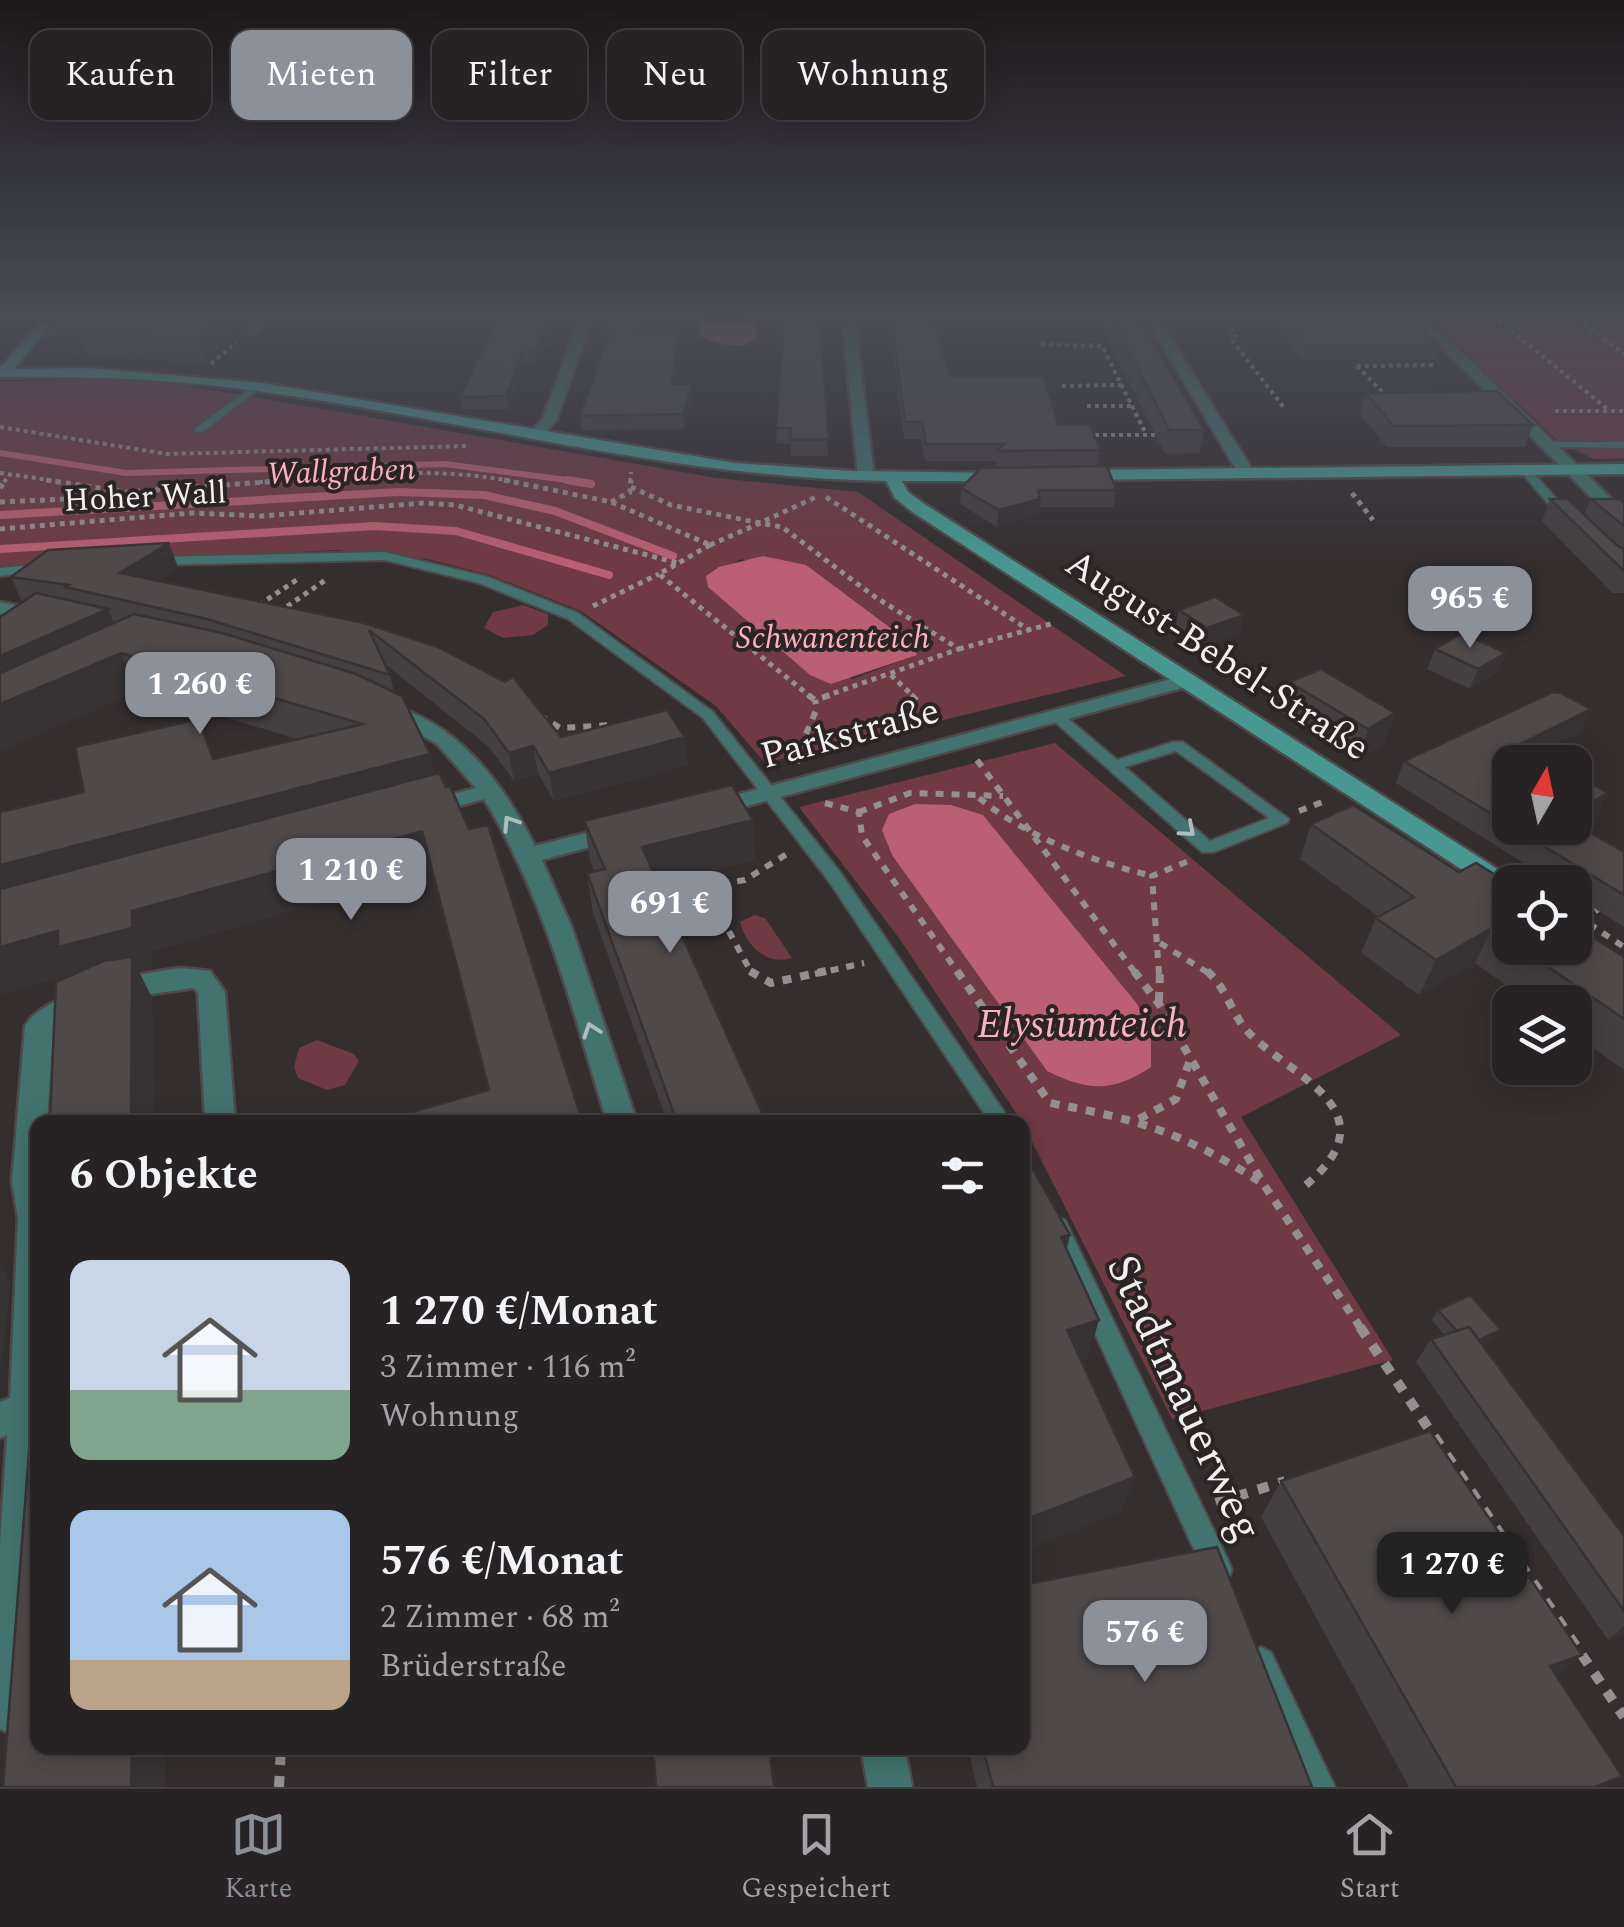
<!DOCTYPE html>
<html lang="de">
<head>
<meta charset="utf-8">
<style>
  :root { --surface:#272223; --page:#332f30; --text:#f1f3f6; --muted:#a4a4a6; --line:#433f41; --accent:#8c9099 }
  body { margin:0; font-family:Spectral,serif; background:var(--page); color:var(--text); height:100vh; display:flex; flex-direction:column; font-size:38px; white-space:nowrap }
  * { box-sizing:border-box; margin:0 }
  p { font-size:32px; color:var(--muted) }
  .icon { flex:none; width:55px; height:55px; fill:none; stroke:currentColor; stroke-width:2; stroke-linecap:round; stroke-linejoin:round }
  .map { position:relative; flex:1; overflow:hidden }
  .side { position:absolute; left:30px; top:1115px; width:1000px; height:640px; display:flex; flex-direction:column; background:var(--surface); border-radius:20px; box-shadow:0 5px 25px #0003,0 0 0 2px var(--line) }
  .side>* { flex:none }
  .banner { position:absolute; left:30px; top:30px; width:1000px; height:90px; display:flex; gap:20px }
  .needle { width:65px; rotate:9deg }
  .buttons { position:absolute; left:1492px; top:745px; display:grid; gap:20px }
  .buttons a { display:grid; place-items:center; width:100px; height:100px; border-radius:20px; background:var(--surface); box-shadow:0 5px 25px #0003,0 0 0 2px var(--line); font-size:50px }
  .price { position:absolute; translate:-50% -85px; padding:0 22px; border-radius:20px; background:var(--accent); color:#fff; font-size:32px; line-height:65px; filter:drop-shadow(0 2px 5px #0008) }
  .price::after { content:''; position:absolute; left:50%; top:60px; width:30px; height:22px; margin-left:-15px; background:inherit; clip-path:polygon(0 0,100% 0,50% 100%) }
  .price.selected { background:#222; color:#fff }
  ul { padding:0; list-style:none }
  li { display:flex; align-items:center; gap:30px; height:250px; padding:0 40px }
  li span { display:grid; place-items:center; flex:none; width:280px; height:200px; border-radius:20px; color:#555 }
  li>.icon { margin-inline-start:auto }
  span .icon { width:120px; height:120px; fill:#fffc; stroke-width:1 }
  li b { font-size:42px }
  h2 { display:flex; justify-content:space-between; align-items:center; height:120px; padding:0 40px; font-size:42px }
  .tag { padding:0 35px; border-radius:20px; background:var(--surface); box-shadow:0 5px 25px #0003,0 0 0 2px var(--line); font-size:35px; line-height:90px }
  .tag.selected { background:var(--accent); color:#fff }
  .menu { display:flex; justify-content:space-around; align-items:center; height:140px; border-top:2px solid var(--line); background:var(--surface); font-size:28px; color:var(--muted) }
  .menu a { display:grid; justify-items:center; gap:5px }
  .menu .selected { color:var(--accent) }
  .map>svg:first-child { display:block }
  .green { fill:#6f3a44; fill-rule:evenodd }
  .water { fill:#bb5f72 }
  .lines { fill:none; stroke-linecap:round; stroke-linejoin:round }
  .stream-far1 { stroke:#bb5f72; stroke-width:6 }
  .stream { stroke:#bb5f72; stroke-width:8 }
  .service-casing { stroke:#4f494a; stroke-width:4 }
  .minor-casing { stroke:#4f494a; stroke-width:5 }
  .secondary-casing { stroke:#4f494a; stroke-width:5 }
  .path-far4 { stroke:#948f90; stroke-width:4; stroke-dasharray:4 4; stroke-linecap:butt }
  .path-far3 { stroke:#948f90; stroke-width:5; stroke-dasharray:5 5; stroke-linecap:butt }
  .path-far2 { stroke:#948f90; stroke-width:6; stroke-dasharray:8 8; stroke-linecap:butt }
  .path-far1 { stroke:#948f90; stroke-width:8; stroke-dasharray:9 9; stroke-linecap:butt }
  .path { stroke:#948f90; stroke-width:10; stroke-dasharray:11 11; stroke-linecap:butt }
  .service { fill:#42736e; fill-rule:evenodd }
  .minor { fill:#42736e; fill-rule:evenodd }
  .secondary { fill:#469890; fill-rule:evenodd }
  .wall { fill:#443f40 }
  .shaded-wall { fill:#373334 }
  .building { fill:#4f494a; stroke:#373334; stroke-width:2.5 }
  .oneway { stroke:#acbdbc }
  .labels { text-anchor:middle; dominant-baseline:central; stroke-width:8; stroke-linejoin:round; paint-order:stroke }
  .far-water-label { font-size:32px; font-style:italic; fill:#fdb1bd; stroke:#2a2425 }
  .far-street-label { font-size:32px; fill:#f3eff0; stroke:#2a2425 }
  .street-label { font-size:38px; fill:#f3eff0; stroke:#2a2425 }
  .water-label { font-size:40px; font-style:italic; fill:#fdb1bd; stroke:#2a2425 }
  .near-street-label { font-size:45px; fill:#f3eff0; stroke:#2a2425 }
</style>
</head>
<body>
<div class="map">
<svg width="1624" height="1787" viewBox="0 0 1624 1787">
  <rect width="100%" height="100%" fill="#342e2f"/>
  <g class="green">
    <path d="M1426,315H1624V458L1594,459L1560,443Z"/>
    <path d="M93,379L158,382L249,396L717,478L858,492L1126,676L765,763L716,706L581,611L490,575L427,559L335,550L0,569V382ZM742,559L916,655L852,679L706,576Z"/>
    <path d="M523,605L548,614V625L533,635L503,638L484,628L493,612Z"/>
    <path d="M1055,743L1401,1035L1241,1117L1393,1360L1172,1419L1022,1122L899,938L799,807Z"/>
    <path d="M754,915L765,918L792,958C767,966 746,946 740,922Z"/>
    <path d="M317,1040L354,1054L359,1061L345,1085L327,1090L298,1078L294,1067L299,1048Z"/>
  </g>
  <g class="water">
    <path d="M706,315H735L755,322L756,339C736,351 721,344 701,337L697,327Z"/>
    <path d="M763,556L806,565L912,644L917,655L831,684L810,675L708,587L706,576L719,567Z"/>
    <path d="M915,804L951,805L983,815L1138,1005L1151,1038V1067C1112,1093 1088,1091 1047,1071L892,855L882,830L889,814Z"/>
  </g>
  <g class="lines">
    <path class="stream-far1" d="M0,453L126,473L445,464L582,482"/>
    <g class="stream">
      <path d="M567,480L591,484"/>
      <path d="M0,515L399,492L484,495L555,511L673,556"/>
      <path d="M0,549L374,526L456,531L609,575"/>
    </g>
    <g class="service-casing">
      <g id="service">
        <path d="M253,386L261,388L203,432H195V428Z"/>
        <path d="M1543,442H1624V448L1547,447L1543,446Z"/>
        <path d="M1521,468H1529L1571,515V521H1563L1521,472Z"/>
        <path d="M385,552L488,577L578,613L713,712L840,872L1011,1122H990L828,880L703,718L568,619L479,583L385,560L155,565L149,561L155,557Z"/>
        <path d="M44,564L48,565V571L0,576V568Z"/>
        <path d="M1059,714L1064,715L1117,760L1173,742H1183L1289,819L1287,823L1214,852H1202L1054,721L1052,718ZM1176,751L1269,818L1210,841L1125,767Z"/>
        <path d="M1057,1217L1065,1220L1228,1560L1232,1570L1228,1580L1218,1584L1208,1580L1046,1227L1049,1220Z"/>
        <path d="M1261,1647L1271,1652L1335,1787H1303L1246,1662L1251,1652Z"/>
      </g>
    </g>
    <g class="minor-casing">
      <g id="minor">
        <path d="M261,315H274L258,333H248V327Z"/>
        <path d="M581,315H593L557,419L540,439H530L527,436L543,418Z"/>
        <path d="M842,315H854L874,476L866,481L858,476Z"/>
        <path d="M1144,315H1156L1255,474L1253,477L1239,474Z"/>
        <path d="M1410,315H1423L1624,511V525L1618,524Z"/>
        <path d="M0,602L51,612L54,616L44,622L0,614Z"/>
        <path d="M1186,675L1196,681L1193,685L710,816L698,809L702,804Z"/>
        <path d="M386,704C458,722 503,783 535,846L618,825L630,832L626,837L542,860L572,928L637,1122H607C573,1011 545,899 484,799L426,815L418,813L414,808L418,803L476,788L436,743L379,714L375,710Z"/>
        <path d="M181,968L210,971L225,992L235,1122H205L198,993L194,988L123,998L53,1031L47,1122H38V1577L31,1712L25,1727L10,1733L0,1729V1544L7,1435L0,1438V1402L10,1398L11,1376L18,1218L12,1182L25,1026C44,992 144,972 181,968Z"/>
        <path d="M861,1748H905L912,1787H868Z"/>
      </g>
    </g>
    <g class="secondary-casing">
      <g id="secondary">
        <path d="M47,315H59L14,369L87,368L262,383L735,463L852,471L1013,473L1015,476L1007,481H902L908,492L923,503L1518,882H1510V897L1501,895L911,511L895,498L886,481C675,478 472,421 264,392C176,379 89,376 0,377V368Z"/>
        <path d="M1624,464V474L1077,480L1069,475L1077,470Z"/>
      </g>
    </g>
    <g class="path-far4">
      <path d="M1222,315L1236,335L1231,339L1285,409"/>
      <path d="M1492,315L1610,411"/>
      <path d="M1571,315L1624,354"/>
      <path d="M1041,344L1102,346L1146,434"/>
      <path d="M211,364L236,342"/>
      <path d="M1357,366L1387,397"/>
      <path d="M1357,366L1434,365"/>
      <path d="M1062,386L1121,385"/>
      <path d="M1087,406H1131"/>
      <path d="M1555,411H1624"/>
      <path d="M0,427L167,454L466,446"/>
      <path d="M1087,435H1159"/>
      <path d="M0,473L63,482"/>
      <path d="M4,482L10,475"/>
      <path d="M259,482C343,476 433,465 516,482"/>
      <path d="M630,482L631,472"/>
    </g>
    <g class="path-far3">
      <path d="M46,480L126,492L293,480"/>
      <path d="M504,480L611,502L710,545"/>
      <path d="M631,487L671,505L760,523L818,496"/>
      <path d="M0,488L6,480"/>
      <path d="M1352,493L1373,520"/>
      <path d="M826,497L1029,630"/>
      <path d="M0,502L129,496"/>
      <path d="M611,502L630,492L631,480"/>
      <path d="M0,529L192,513L262,516L423,503L455,505L678,563"/>
      <path d="M710,545L659,574L811,697"/>
      <path d="M710,545L760,523L782,527L875,597L959,649L823,697"/>
      <path d="M259,605L298,579"/>
      <path d="M593,606L659,574"/>
      <path d="M279,612L327,579"/>
      <path d="M959,649L1054,623"/>
      <path d="M891,675L914,697"/>
    </g>
    <g class="path-far2">
      <path d="M808,695L815,700L830,695"/>
      <path d="M911,695L940,723"/>
      <path d="M539,715L560,728L613,725"/>
      <path d="M977,760L1136,974"/>
      <path d="M801,763L797,755L817,708L815,700"/>
      <path d="M979,798C1027,837 1092,861 1152,876"/>
      <path d="M825,803L859,812L862,836L959,974"/>
      <path d="M1299,811L1325,801"/>
      <path d="M859,812L910,793L1003,796"/>
      <path d="M658,893L745,880L790,852"/>
      <path d="M700,893L726,926L752,974"/>
      <path d="M1602,907L1582,919L1624,947"/>
      <path d="M1160,943L1210,974"/>
      <path d="M815,974L864,963"/>
      <path d="M1159,974L1152,876L1191,860"/>
    </g>
    <g class="path-far1">
      <path d="M750,971L771,983L826,971"/>
      <path d="M957,971L1050,1103C1140,1120 1181,1132 1259,1181"/>
      <path d="M1134,971L1159,1004L1264,1185L1362,1330"/>
      <path d="M1207,971C1228,989 1231,1015 1250,1034C1294,1078 1392,1112 1306,1185"/>
      <path d="M1159,1001L1160,971"/>
      <path d="M1139,1119L1176,1099L1190,1060"/>
    </g>
    <g class="path">
      <path d="M1360,1327L1624,1717"/>
      <path d="M1216,1503L1285,1481"/>
      <path d="M279,1787L281,1748"/>
    </g>
    <use href="#service" class="service"/>
    <use href="#minor" class="minor"/>
    <use href="#secondary" class="secondary"/>
  </g>
  <g class="wall">
    <path d="M62,314H257L248,322H239L205,363L87,356L52,363Z"/>
    <path d="M271,314H432L429,317L273,322Z"/>
    <path d="M775,314H819L828,456H791V444L776,443L782,349H778Z"/>
    <path d="M885,314H932L950,376L1058,424L1100,450L1098,467L1116,490L1114,507H1039L1038,515L997,527L960,504L961,488L996,468V461H925L921,439H904L893,354Z"/>
    <path d="M1104,314H1137L1204,430L1199,453L1165,454L1102,327Z"/>
    <path d="M1185,314H1407L1439,345L1435,359H1302L1275,325L1193,326Z"/>
    <path d="M550,324L551,332L536,364H525L508,409H462L460,397Z"/>
    <path d="M603,333H679L680,347L675,384H693L694,399L684,429L582,430L580,416L604,346Z"/>
    <path d="M1366,393L1533,425L1525,447H1387L1360,414Z"/>
    <path d="M1550,499L1584,515L1591,499L1624,502V593H1612L1542,521Z"/>
    <path d="M169,543L178,568L158,581L364,623L561,737L688,765L554,801L538,773L514,781L489,747L385,664L390,675L394,692L430,754L435,775L580,1114L581,1122H377L489,1090L432,871L152,951V969L139,972L152,998L154,1122H50L73,974L0,994V812L297,739L137,691L0,751V617L22,602L11,577Z"/>
    <path d="M1179,610L1240,634L1203,647L1175,629Z"/>
    <path d="M1435,649L1498,672L1470,689L1427,669Z"/>
    <path d="M1289,682L1395,713L1384,743L1358,759L1281,712Z"/>
    <path d="M1591,709L1581,732L1510,762V828H1575L1608,793L1596,816L1585,822L1589,824L1586,830L1624,852V927L1575,896V882H1554L1396,783L1404,761Z"/>
    <path d="M753,820L755,860L659,884L766,1122H667L593,913L587,873L594,871L590,861L584,821Z"/>
    <path d="M1311,824L1459,872L1510,884V948H1575L1624,957V1070L1575,1035V1002H1530L1475,963L1419,995L1361,953L1376,918L1378,916L1300,859Z"/>
    <path d="M1438,1310L1494,1340L1483,1345L1624,1536V1634L1608,1640L1416,1362L1431,1339L1444,1335L1432,1320Z"/>
    <path d="M1281,1481L1557,1677L1605,1787H1409L1261,1517Z"/>
    <path d="M968,1748H1022L1312,1787H977Z"/>
  </g>
  <g class="shaded-wall">
    <path d="M219,314H237L239,322L205,363L197,339Z"/>
    <path d="M246,314H257L248,322Z"/>
    <path d="M547,314H555L550,324L551,332L536,364L534,352Z"/>
    <path d="M644,314H648L640,347L639,334Z"/>
    <path d="M78,332L87,356L52,363L43,339Z"/>
    <path d="M679,333L680,347L673,398L672,384Z"/>
    <path d="M523,352L525,364L508,409L506,396Z"/>
    <path d="M693,384L694,399L684,429L683,414Z"/>
    <path d="M1040,499L1038,515L997,527L999,510Z"/>
    <path d="M169,543L178,568L130,599L120,573Z"/>
    <path d="M108,609L123,645L0,702V656Z"/>
    <path d="M1244,615L1240,634L1203,647L1207,628Z"/>
    <path d="M121,653L137,691L0,751V704Z"/>
    <path d="M1506,653L1498,672L1470,689L1478,669Z"/>
    <path d="M1591,709L1581,732L1518,762L1520,744Z"/>
    <path d="M1395,713L1384,743L1358,759L1368,729Z"/>
    <path d="M685,737L688,765L554,801L549,773Z"/>
    <path d="M533,746L538,773L514,781L509,753Z"/>
    <path d="M430,754L439,793L0,911V865Z"/>
    <path d="M1608,793L1596,816L1558,837L1575,828V811Z"/>
    <path d="M753,820L755,860L647,887L642,847Z"/>
    <path d="M422,831L433,871L152,951V969L139,972L152,998L154,1122H131L80,987L73,974L0,994V947Z"/>
    <path d="M1492,928L1475,963L1419,995L1436,960Z"/>
    <path d="M580,1114L581,1122H554Z"/>
    <path d="M1070,1235L1061,1274V1237Z"/>
    <path d="M0,1267L11,1282L0,1375Z"/>
    <path d="M1099,1320L1088,1358L1057,1369L1067,1330Z"/>
    <path d="M1501,1330L1494,1340L1462,1355L1469,1345Z"/>
    <path d="M1135,1477L1121,1512L1022,1552V1521Z"/>
    <path d="M1624,1626V1634L1608,1640Z"/>
    <path d="M1582,1655L1546,1687L1550,1666Z"/>
    <path d="M132,1748H165V1787H131Z"/>
    <path d="M1622,1776L1605,1787H1595Z"/>
  </g>
  <g class="building">
    <path d="M62,314H219L197,339L78,332L43,339Z"/>
    <path d="M500,314H547L544,321H549L534,352H523L506,396L460,397Z"/>
    <path d="M609,314H644L639,334L679,333L672,384H693L683,414L580,416L609,334L603,333Z"/>
    <path d="M776,314H819L829,440H790L791,428H776L783,334H778Z"/>
    <path d="M888,314H932L950,376H1044L1058,424H1090L1100,450L997,451L1004,444H926L922,422H905L894,339Z"/>
    <path d="M1110,314H1137L1204,430H1169Z"/>
    <path d="M1280,314H1407L1439,345L1306,346Z"/>
    <path d="M1497,391L1533,425L1394,426L1366,393Z"/>
    <path d="M1107,466L1116,490H1038L1040,499L999,510L961,488L981,468Z"/>
    <path d="M1550,499H1567L1619,547L1624,548V571Z"/>
    <path d="M1591,499H1619L1624,502V526Z"/>
    <path d="M169,543L120,573L364,623L438,647L505,682L513,677L561,737L667,710L685,737L549,773L533,746L509,753L484,719L369,630L390,675L207,619L65,587L69,585L11,577L48,550Z"/>
    <path d="M36,593L108,609L0,656V617Z"/>
    <path d="M1215,597L1244,615L1207,628L1179,610Z"/>
    <path d="M134,614L222,633L356,674L402,696L430,754L0,865V812L84,792L75,747L199,719L213,759L363,724L121,653L0,704V673Z"/>
    <path d="M1462,633L1506,653L1478,669L1435,649Z"/>
    <path d="M1321,669L1395,713L1368,729L1289,682Z"/>
    <path d="M1553,692L1560,693L1591,709L1520,744L1552,762H1510V825L1404,761Z"/>
    <path d="M439,773L446,787L450,786L469,829L488,825L580,1114L554,1122H377L489,1090L422,831L132,911V928L58,947V931L0,947V889Z"/>
    <path d="M1575,775L1608,793L1575,811Z"/>
    <path d="M732,785L753,820L642,847L766,1122H677L587,873L605,869L584,821Z"/>
    <path d="M1353,805L1459,872L1476,863L1510,884V940L1492,928L1436,960L1376,918L1414,897L1311,824Z"/>
    <path d="M1575,816L1589,824L1582,828L1624,852V895L1514,828H1575Z"/>
    <path d="M1575,926L1624,957V1019L1521,948H1575Z"/>
    <path d="M132,957L131,1122H50L56,982L103,961Z"/>
    <path d="M1022,1150L1070,1235L1061,1237L1099,1320L1067,1330L1135,1477L1022,1521Z"/>
    <path d="M1470,1295L1501,1330L1479,1340L1469,1327L1457,1331L1438,1310Z"/>
    <path d="M1469,1327L1624,1536V1611L1431,1339Z"/>
    <path d="M38,1400V1748H132L131,1787H3L33,1401Z"/>
    <path d="M1430,1431L1582,1655L1550,1666L1622,1776L1595,1787H1456L1281,1481Z"/>
    <path d="M1217,1547L1312,1787H993L983,1748H1022V1585Z"/>
    <path d="M653,1748H769L774,1787H656Z"/>
  </g>
  <defs><path id="oneway-chevron" d="M-2-3.5L2.5 0L-2 3.5" fill="none" stroke-width="1.6" stroke-linecap="round" stroke-linejoin="round" transform="scale(2.5)"/></defs>
  <g class="oneway">
    <use href="#oneway-chevron" transform="translate(510 823) rotate(-123)"/>
    <use href="#oneway-chevron" transform="translate(1188 830) rotate(41)"/>
    <use href="#oneway-chevron" transform="translate(591 1030) rotate(-109)"/>
  </g>
  <linearGradient id="sky" x2="0" y2="1"><stop stop-color="#1d191a"/><stop offset="0.56" stop-color="#4a4c58"/><stop offset="1" stop-color="#4a4c58" stop-opacity="0"/></linearGradient>
  <rect width="1624" height="565" fill="url(#sky)"/>
  <g class="labels">
    <g class="far-water-label">
      <text transform="translate(341 472) rotate(-2)">Wallgraben</text>
      <text x="833" y="638">Schwanenteich</text>
    </g>
    <g class="far-street-label">
      <text transform="translate(145 497) rotate(-3)">Hoher Wall</text>
    </g>
    <g class="street-label">
      <text transform="translate(1217 656) rotate(33)">August-Bebel-Straße</text>
      <text transform="translate(850 734) rotate(-15)">Parkstraße</text>
    </g>
    <g class="water-label">
      <text x="1082" y="1025">Elysiumteich</text>
    </g>
    <g class="near-street-label">
      <text transform="translate(1184 1398) rotate(65)">Stadtmauerweg</text>
    </g>
  </g>
</svg>
<div class="buttons">
<a><svg class="needle" viewBox="-14 -14 28 28"><path d="M0-13l5 13h-10z" fill="#e53935"/><path d="M0 13l5-13h-10z" fill="#a4a4a6"/></svg></a>
<a><svg class="icon" aria-label="locate" viewBox="0 0 24 24"><circle cx="12" cy="12" r="6"/><path d="M12 2v4M12 18v4M2 12h4M18 12h4"/></svg></a>
<a><svg class="icon" aria-label="layers" viewBox="0 0 24 24"><path d="M12 4l9 5-9 5-9-5zM3 14l9 5 9-5"/></svg></a>
</div>
<b class="price" style="left:1470px;top:651px">965 €</b>
<b class="price" style="left:200px;top:737px">1 260 €</b>
<b class="price" style="left:351px;top:923px">1 210 €</b>
<b class="price" style="left:670px;top:956px">691 €</b>
<b class="price selected" style="left:1452px;top:1617px">1 270 €</b>
<b class="price" style="left:1145px;top:1685px">576 €</b>
<div class="banner">
<a class="tag">Kaufen</a>
<a class="tag selected">Mieten</a>
<a class="tag">Filter</a>
<a class="tag">Neu</a>
<a class="tag">Wohnung</a>
</div>
<section class="side">
<h2>6 Objekte<svg class="icon" aria-label="filters" viewBox="0 0 24 24"><path d="M4 7h16M4 17h16"/><circle cx="9" cy="7" r="2"/><circle cx="15" cy="17" r="2"/></svg></h2>
<ul>
<li><span style="background:linear-gradient(#c9d6e8 65%,#7fa58c 0)"><svg class="icon" aria-label="home" viewBox="0 0 24 24"><path d="M3 11l9-7 9 7M6 9v11h12V9"/></svg></span><div><b>1 270 €/Monat</b><p>3 Zimmer · 116 m²</p><p>Wohnung</p></div></li>
<li><span style="background:linear-gradient(#a9c7e8 75%,#b9a48a 0)"><svg class="icon" aria-label="home" viewBox="0 0 24 24"><path d="M3 11l9-7 9 7M6 9v11h12V9"/></svg></span><div><b>576 €/Monat</b><p>2 Zimmer · 68 m²</p><p>Brüderstraße</p></div></li>
</ul>
</section>
</div>
<nav class="menu">
<a class="selected"><svg class="icon" aria-label="map" viewBox="0 0 24 24"><path d="M3 6l6-2 6 2 6-2v14l-6 2-6-2-6 2zM9 4v14M15 6v14"/></svg>Karte</a>
<a><svg class="icon" aria-label="saved" viewBox="0 0 24 24"><path d="M7 4h10v16l-5-4-5 4z"/></svg>Gespeichert</a>
<a><svg class="icon" aria-label="home" viewBox="0 0 24 24"><path d="M3 11l9-7 9 7M6 9v11h12V9"/></svg>Start</a>
</nav>
</body>
</html>
